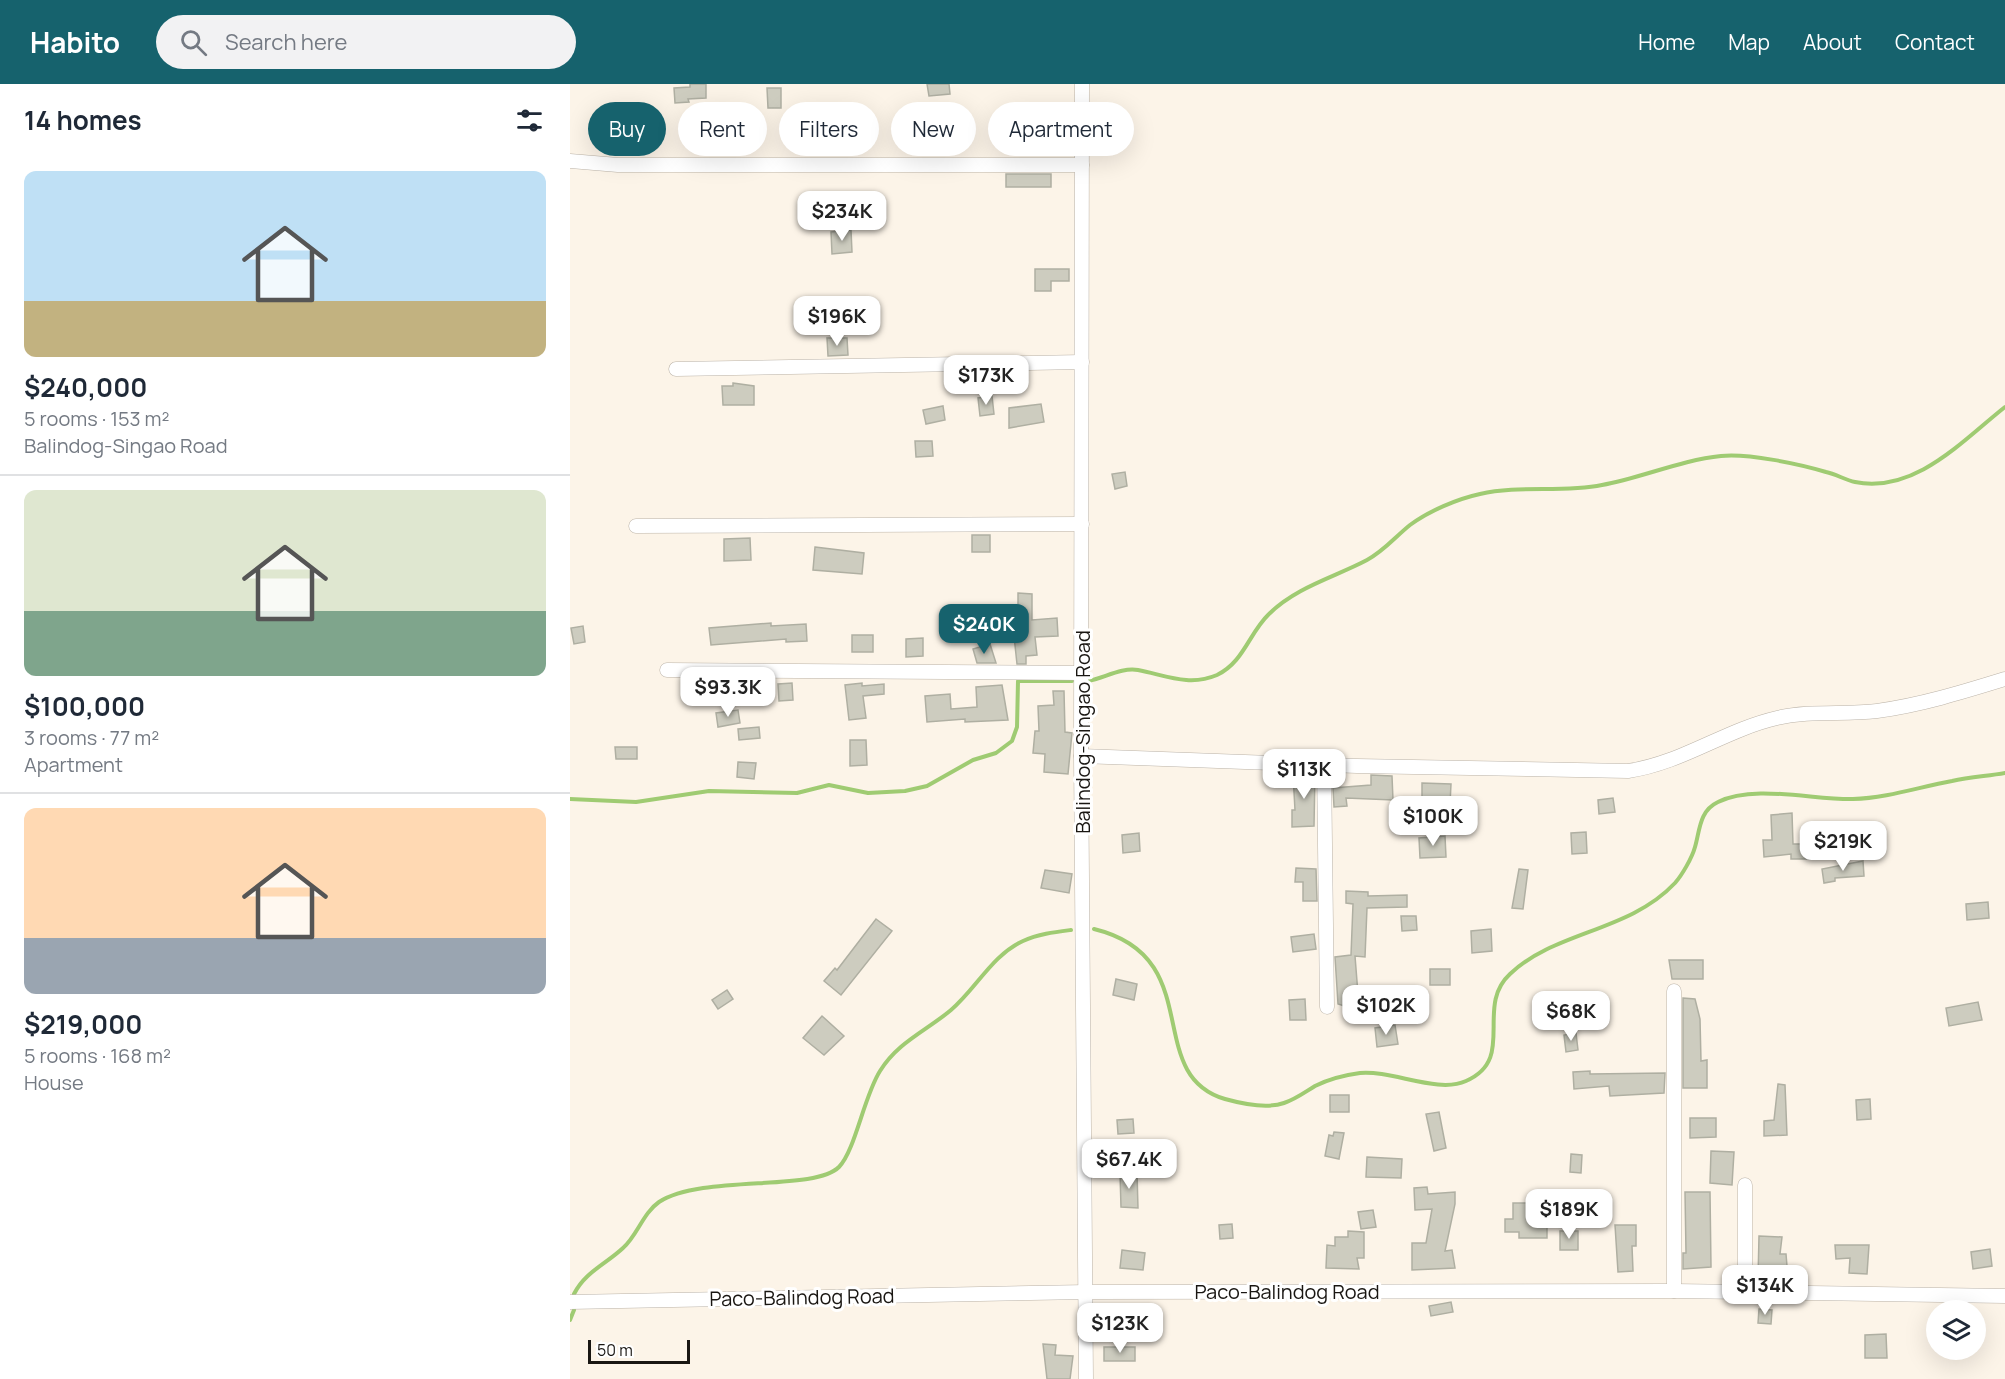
<!DOCTYPE html>
<html lang="en">
<head>
<meta charset="utf-8">
<style>
  :root { --surface:#fff; --page:#f2f2f3; --text:#1f2937; --muted:#747a83; --line:#e0e1e3; --accent:#16626d }
  body { margin:0; font-family:Manrope,sans-serif; background:var(--page); color:var(--text); height:100vh; display:flex; flex-direction:column; font-size:22px; white-space:nowrap }
  * { box-sizing:border-box; margin:0 }
  p { font-size:20px; color:var(--muted) }
  .icon { flex:none; width:33px; height:33px; fill:none; stroke:currentColor; stroke-width:2; stroke-linecap:round; stroke-linejoin:round }
  .map { position:relative; flex:1; overflow:hidden }
  .sheet { display:flex; flex-direction:column; background:var(--surface); width:570px }
  .sheet>* { flex:none }
  .hud { position:absolute; left:18px; top:18px; width:570px; height:54px; display:flex; gap:12px }
  .buttons { position:absolute; left:1356px; top:1216px; display:grid; gap:12px }
  .buttons a { display:grid; place-items:center; width:60px; height:60px; border-radius:50%; background:var(--surface); box-shadow:0 6px 24px #0002; font-size:30px }
  .scale { position:absolute; left:18px; bottom:15px; width:102px; box-sizing:border-box; padding-left:6px; border:3px solid #191612; border-top:0; font-size:16px; line-height:21px; white-space:nowrap; color:#191612; -webkit-text-stroke:4px #fff; paint-order:stroke }
  .price { position:absolute; translate:-50% -51px; padding:0 14px; border-radius:12px; background:#fff; color:#222; font-size:20px; line-height:39px; filter:drop-shadow(0 2px 3px #0008) }
  .price::after { content:''; position:absolute; left:50%; top:36px; width:18px; height:14px; margin-left:-9px; background:inherit; clip-path:polygon(0 0,100% 0,50% 100%) }
  .price.current { background:var(--accent); color:#fff }
  ul { padding:0; list-style:none }
  li { display:grid; align-content:center; gap:12px; height:318px; padding:0 24px }
  li+li { border-top:2px solid var(--line) }
  li span { display:grid; place-items:center; height:186px; border-radius:12px; color:#555 }
  li>.icon { margin-inline-start:auto }
  span .icon { width:108px; height:108px; fill:#fffc; stroke-width:1 }
  li b { font-size:26px }
  h2 { display:flex; justify-content:space-between; align-items:center; height:72px; padding:0 24px; font-size:26px }
  .pill { padding:0 21px; border-radius:27px; background:var(--surface); box-shadow:0 6px 24px #0002; font-size:21px; line-height:54px }
  .pill.current { background:var(--accent); color:#fff }
  header { display:flex; align-items:center; gap:36px; box-sizing:border-box; height:84px; padding:0 30px; background:var(--accent); color:#fff }
  header strong { font-size:28px }
  nav { display:flex; gap:33px; margin-inline-start:auto; font-size:21px }
  .search { width:420px; height:54px; background:var(--page); display:flex; align-items:center; gap:15px; box-sizing:border-box; padding:0 21px; border-radius:33px; color:var(--muted); font-size:22px }
  main { display:flex; flex:1; min-height:0 }
  .map>svg:first-child { display:block }
  .lines { fill:none; stroke-linecap:round; stroke-linejoin:round }
  .stream { stroke:#9fcb72; stroke-width:4 }
  .building { fill:#cdccbf; stroke:#afafa2; stroke-width:1.5 }
  .minor-casing { stroke:#bbb3a8; stroke-width:15 }
  .minor { stroke:#fff; stroke-width:14 }
  .labels { text-anchor:middle; dominant-baseline:central; stroke-width:6; stroke-linejoin:round; paint-order:stroke }
  .street-label { font-size:20px; fill:#191612; stroke:#fff }
</style>
</head>
<body>
<header>
<strong>Habito</strong>
<div class="search"><svg class="icon" aria-label="search" viewBox="0 0 24 24"><circle cx="10" cy="10" r="6"/><path d="M15 15l6 6"/></svg>Search here</div>
<nav><a>Home</a><a>Map</a><a>About</a><a>Contact</a></nav>
</header>
<main>
<section class="sheet">
<h2>14 homes<svg class="icon" aria-label="filters" viewBox="0 0 24 24"><path d="M4 7h16M4 17h16"/><circle cx="9" cy="7" r="2"/><circle cx="15" cy="17" r="2"/></svg></h2>
<ul>
<li><span style="background:linear-gradient(#bfe0f5 70%,#c2b280 0)"><svg class="icon" aria-label="home" viewBox="0 0 24 24"><path d="M3 11l9-7 9 7M6 9v11h12V9"/></svg></span><div><b>$240,000</b><p>5 rooms · 153 m²</p><p>Balindog-Singao Road</p></div></li>
<li><span style="background:linear-gradient(#dfe7d0 65%,#7fa58c 0)"><svg class="icon" aria-label="home" viewBox="0 0 24 24"><path d="M3 11l9-7 9 7M6 9v11h12V9"/></svg></span><div><b>$100,000</b><p>3 rooms · 77 m²</p><p>Apartment</p></div></li>
<li><span style="background:linear-gradient(#ffd9b3 70%,#9aa5b1 0)"><svg class="icon" aria-label="home" viewBox="0 0 24 24"><path d="M3 11l9-7 9 7M6 9v11h12V9"/></svg></span><div><b>$219,000</b><p>5 rooms · 168 m²</p><p>House</p></div></li>
</ul>
</section>
<div class="map">
<svg width="1435" height="1295" viewBox="0 0 1435 1295">
  <rect width="100%" height="100%" fill="#fcf4e8"/>
  <g class="lines">
    <g class="stream">
      <path d="M518,597C534,594 552,583 568,586C595,591 619,603 647,591C674,578 679,549 699,530C726,503 765,493 797,476C814,467 825,453 840,441C859,427 887,415 910,410C950,401 992,409 1032,401C1071,394 1111,376 1151,372C1177,369 1230,380 1256,388C1266,390 1275,396 1285,398C1345,410 1393,356 1435,323"/>
      <path d="M0,715L66,718L139,707L227,709L259,701L298,709L335,707L357,702L403,676L426,669L442,657L447,643L448,597H502"/>
      <path d="M524,845C639,873 571,990 655,1015C673,1020 697,1025 714,1019C726,1015 735,1008 745,1002C759,995 775,991 790,989C822,986 868,1010 896,997C947,975 904,923 940,890C985,847 1059,848 1105,799C1112,791 1122,774 1125,763C1130,746 1129,727 1148,718C1183,700 1244,716 1283,715C1317,714 1349,703 1382,697C1400,693 1418,692 1435,689"/>
      <path d="M4,1210C15,1188 36,1180 53,1164C67,1152 73,1129 89,1118C133,1090 244,1108 269,1083C285,1067 294,1012 310,987C328,958 356,947 381,926C406,905 422,871 453,857C468,850 485,848 501,846"/>
      <path d="M0,1236L4,1226"/>
    </g>
  </g>
  <g class="building">
    <path d="M120,0H136V14L118,15L119,18L105,19L104,4L120,3Z"/>
    <path d="M357,0H379L380,10L359,12Z"/>
    <path d="M197,4H211V24H198Z"/>
    <rect x="436" y="90" width="45" height="13"/>
    <path d="M281,146L282,168L262,170L261,148Z"/>
    <path d="M465,185H499V197H481V207H465Z"/>
    <path d="M257,254H277L278,271L258,272Z"/>
    <path d="M163,299L184,302V321H153L152,302H163Z"/>
    <path d="M422,312L424,330L410,332L408,314Z"/>
    <path d="M471,320L474,338L439,344V324Z"/>
    <path d="M373,322L375,336L356,340L353,326Z"/>
    <path d="M345,357H362L363,372L346,373Z"/>
    <path d="M555,388L557,402L545,405L542,390Z"/>
    <rect x="402" y="451" width="18" height="17"/>
    <path d="M180,454L181,476L154,477V455Z"/>
    <path d="M245,463L294,469L292,490L243,486Z"/>
    <path d="M448,509L462,510V536L487,534L488,552L465,553L467,571L456,572V580H447L444,552L438,553L437,537L448,536Z"/>
    <path d="M201,539V542L236,540L237,557L216,558V555L141,561L139,544Z"/>
    <path d="M13,542L15,558L4,560L1,544Z"/>
    <rect x="282" y="551" width="21" height="17"/>
    <path d="M353,554V572L336,573V555Z"/>
    <path d="M420,560L426,579H407L403,565Z"/>
    <path d="M222,599L223,616L209,617L208,600Z"/>
    <path d="M292,599V602L314,600V610L293,612L296,634L279,636L275,601Z"/>
    <path d="M432,601L438,636L395,638V635L357,638L355,612L380,610L381,625L407,623L406,603Z"/>
    <path d="M483,607H494L495,648L502,649L498,690L474,688L475,670L463,669L465,647H469L468,622L484,621Z"/>
    <path d="M168,626L170,639L148,643L146,629Z"/>
    <path d="M189,643L190,654L169,656L168,645Z"/>
    <path d="M280,656H296L297,681L280,682Z"/>
    <path d="M45,663H67V675H46Z"/>
    <path d="M168,678L186,679L184,695L167,693Z"/>
    <path d="M745,689L744,742L722,743V726H725L723,690Z"/>
    <path d="M801,691L822,692L823,716L776,714L777,722L764,723L763,704L801,701Z"/>
    <path d="M852,699L881,700L880,720H852Z"/>
    <path d="M1043,714L1045,728L1029,730L1028,716Z"/>
    <path d="M1222,729L1223,760H1245L1244,775H1221V770L1194,773L1193,756H1202L1201,731Z"/>
    <path d="M1016,748L1017,769L1002,770L1001,749Z"/>
    <path d="M569,749L570,767L553,769L552,751Z"/>
    <path d="M875,752L876,773L850,774L849,754Z"/>
    <path d="M1293,777L1294,792L1265,794V797L1254,799L1252,785Z"/>
    <path d="M726,784L746,785L747,817H733V798H725Z"/>
    <path d="M949,785L958,786L953,825L942,824Z"/>
    <path d="M475,786L502,790L499,809L471,804Z"/>
    <path d="M776,807L798,808V812L837,811V823L797,824L795,873L785,872L788,910L799,909L801,925L787,926L768,920L765,873L781,871L783,820L776,819Z"/>
    <path d="M1418,818L1419,834L1397,836L1396,820Z"/>
    <path d="M831,832H846L847,846L832,847Z"/>
    <path d="M306,835L322,847L271,911L254,897L265,884L267,886Z"/>
    <path d="M921,845L922,867L902,869L901,847Z"/>
    <path d="M744,850L746,865L723,868L721,853Z"/>
    <path d="M1099,876H1133V895H1102Z"/>
    <rect x="860" y="885" width="20" height="16"/>
    <path d="M546,895L567,900L564,916L543,911Z"/>
    <path d="M157,906L163,915L148,925L142,916Z"/>
    <path d="M1113,914L1125,915L1130,935L1131,977L1137,976V1004H1113Z"/>
    <path d="M735,915L736,936H720L719,916Z"/>
    <path d="M1408,918L1412,936L1379,942L1376,924Z"/>
    <path d="M252,932L274,952L254,971L233,954Z"/>
    <path d="M825,941L828,960L807,963L805,944Z"/>
    <path d="M1006,949L1008,966L996,968L994,951Z"/>
    <path d="M1020,987V990L1095,989L1094,1009L1040,1012L1039,1002L1004,1005L1003,988Z"/>
    <path d="M1208,1000L1215,1001L1217,1051L1194,1052V1037L1204,1036Z"/>
    <rect x="760" y="1011" width="19" height="17"/>
    <path d="M1300,1015L1301,1035L1287,1036L1286,1016Z"/>
    <path d="M869,1028L876,1064L864,1067L856,1030Z"/>
    <path d="M1120,1034H1146V1053L1120,1054Z"/>
    <path d="M563,1035L564,1049L548,1050L547,1036Z"/>
    <path d="M764,1048L774,1049L769,1075L755,1072L759,1051L763,1052Z"/>
    <path d="M1141,1067L1164,1068L1162,1101L1140,1099Z"/>
    <path d="M1001,1070L1012,1071L1011,1089L1000,1088Z"/>
    <path d="M797,1073L832,1075L831,1094L796,1093Z"/>
    <path d="M550,1089H567L568,1124L551,1123Z"/>
    <path d="M857,1103L858,1110L885,1108V1120L875,1167L882,1166L885,1184L842,1186V1159H856L862,1125L845,1126L844,1104Z"/>
    <path d="M1115,1108H1140L1141,1183L1113,1185V1169H1116Z"/>
    <path d="M943,1119H977V1154H949V1148H935V1135H943Z"/>
    <path d="M803,1126L806,1143L791,1145L788,1128Z"/>
    <path d="M662,1140L663,1154L650,1155L649,1141Z"/>
    <path d="M1045,1141H1066V1162H1062L1063,1187L1048,1188Z"/>
    <path d="M778,1147L794,1148V1174H787L789,1185L756,1184L757,1161L765,1162V1153H778Z"/>
    <rect x="990" y="1147" width="18" height="19"/>
    <path d="M1189,1152L1212,1153L1210,1170H1216L1217,1182L1199,1183L1200,1194L1188,1195Z"/>
    <path d="M1265,1161H1299L1297,1190L1279,1189L1280,1174L1266,1175Z"/>
    <path d="M1420,1165L1422,1182L1403,1185L1401,1168Z"/>
    <path d="M552,1166L575,1169L573,1186L550,1184Z"/>
    <path d="M881,1218L883,1228L861,1232L859,1222Z"/>
    <path d="M1189,1225L1202,1226L1201,1240L1188,1239Z"/>
    <path d="M1316,1250L1317,1274H1295V1251Z"/>
    <path d="M473,1260L486,1261L485,1271L503,1272L500,1295H477Z"/>
    <rect x="534" y="1263" width="31" height="14"/>
  </g>
  <g class="lines">
    <g class="minor-casing">
      <g id="minor">
        <path d="M512,0L511,672L516,1295"/>
        <path d="M0,77L48,81H512"/>
        <path d="M106,285L512,278"/>
        <path d="M66,442L512,440"/>
        <path d="M97,586L511,589"/>
        <path d="M511,672L787,682L1058,687C1112,679 1155,646 1207,634C1240,626 1274,631 1307,627C1351,621 1393,608 1435,595"/>
        <path d="M754,680L757,923"/>
        <path d="M1104,1207V907"/>
        <path d="M1175,1208V1101"/>
        <path d="M0,1218L517,1208L1104,1207L1435,1212"/>
      </g>
    </g>
    <use href="#minor" class="minor"/>
  </g>
  <g class="labels">
    <g class="street-label">
      <text transform="translate(512 648) rotate(-90)">Balindog-Singao Road</text>
      <text x="717" y="1207">Paco-Balindog Road</text>
      <text transform="translate(232 1213) rotate(-1)">Paco-Balindog Road</text>
    </g>
  </g>
</svg>
<div class="buttons">
<a><svg class="icon" aria-label="layers" viewBox="0 0 24 24"><path d="M12 4l9 5-9 5-9-5zM3 14l9 5 9-5"/></svg></a>
</div>
<div class="scale">50 m</div>
<b class="price" style="left:272px;top:158px">$234K</b>
<b class="price" style="left:267px;top:263px">$196K</b>
<b class="price" style="left:416px;top:322px">$173K</b>
<b class="price current" style="left:414px;top:571px">$240K</b>
<b class="price" style="left:158px;top:634px">$93.3K</b>
<b class="price" style="left:734px;top:716px">$113K</b>
<b class="price" style="left:863px;top:763px">$100K</b>
<b class="price" style="left:1273px;top:788px">$219K</b>
<b class="price" style="left:816px;top:952px">$102K</b>
<b class="price" style="left:1001px;top:958px">$68K</b>
<b class="price" style="left:559px;top:1106px">$67.4K</b>
<b class="price" style="left:999px;top:1156px">$189K</b>
<b class="price" style="left:1195px;top:1232px">$134K</b>
<b class="price" style="left:550px;top:1270px">$123K</b>
<div class="hud">
<a class="pill current">Buy</a>
<a class="pill">Rent</a>
<a class="pill">Filters</a>
<a class="pill">New</a>
<a class="pill">Apartment</a>
</div>
</div>
</main>
</body>
</html>
